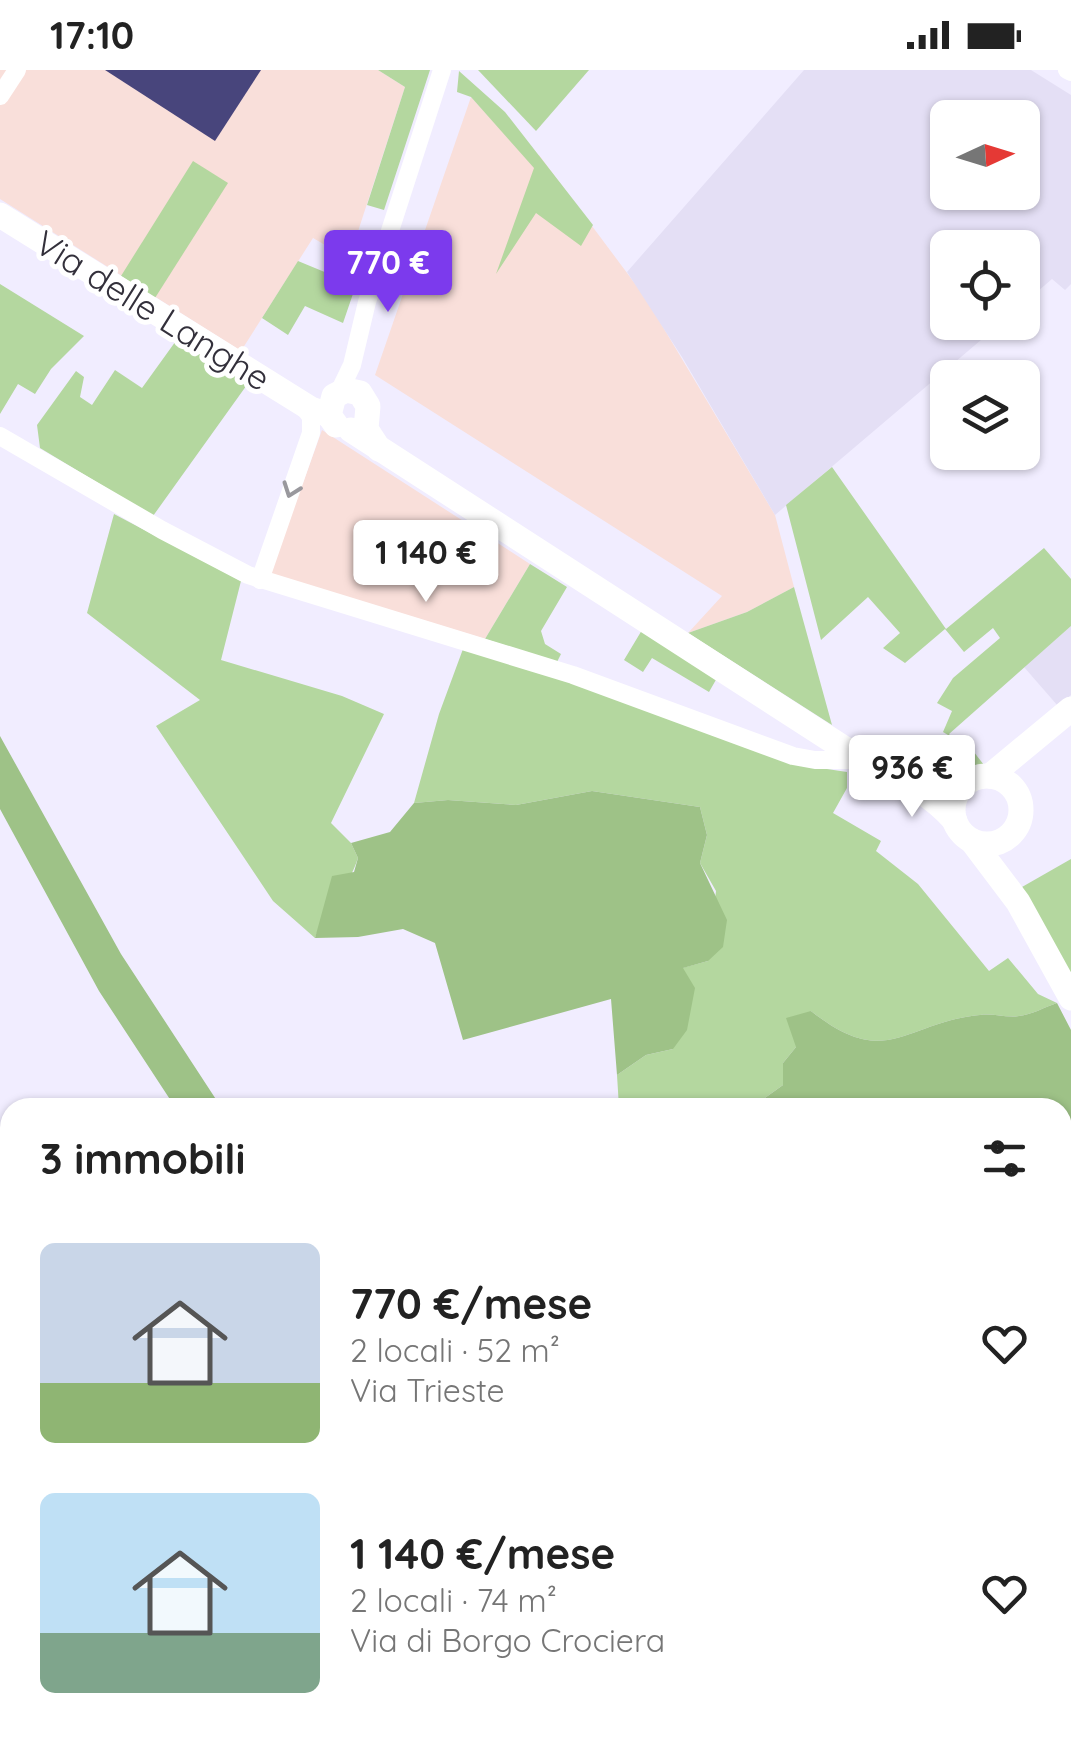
<!DOCTYPE html>
<html lang="it">
<head>
<meta charset="utf-8">
<style>
  :root { --surface:#fff; --page:#f2f2f2; --text:#222; --muted:#767676; --accent:#7c3aed }
  body { margin:0; font-family:Quicksand,sans-serif; background:var(--page); color:var(--text); height:100vh; display:flex; flex-direction:column; font-size:38px; white-space:nowrap }
  * { box-sizing:border-box; margin:0 }
  p { font-size:32px; color:var(--muted) }
  .icon { flex:none; width:55px; height:55px; fill:none; stroke:currentColor; stroke-width:2; stroke-linecap:round; stroke-linejoin:round }
  .map { position:relative; flex:1; overflow:hidden }
  .details { position:absolute; left:0px; top:1028px; width:1072px; height:642px; display:flex; flex-direction:column; background:var(--surface); border-radius:30px 30px 0 0; box-shadow:0 2px 8px #0004 }
  .details>* { flex:none }
  .needle { width:65px; rotate:86deg }
  .fabs { position:absolute; left:930px; top:30px; display:grid; gap:20px }
  .fabs a { display:grid; place-items:center; width:110px; height:110px; border-radius:15px; background:var(--surface); box-shadow:0 2px 8px #0004; font-size:50px }
  .price { position:absolute; translate:-50% -85px; padding:0 22px; border-radius:10px; background:#fff; color:#222; font-size:32px; line-height:65px; filter:drop-shadow(0 2px 5px #0008) }
  .price::after { content:''; position:absolute; left:50%; top:60px; width:30px; height:22px; margin-left:-15px; background:inherit; clip-path:polygon(0 0,100% 0,50% 100%) }
  .price.on { background:var(--accent); color:#fff }
  ul { padding:0; list-style:none }
  li { display:flex; align-items:center; gap:30px; height:250px; padding:0 40px }
  li span { display:grid; place-items:center; flex:none; width:280px; height:200px; border-radius:15px; color:#555 }
  li>.icon { margin-inline-start:auto }
  span .icon { width:120px; height:120px; fill:#fffc; stroke-width:1 }
  li b { font-size:42px }
  h2 { display:flex; justify-content:space-between; align-items:center; height:120px; padding:0 40px; font-size:42px }
  .status { display:flex; justify-content:space-between; align-items:center; height:70px; padding:0 50px; background:var(--surface); direction:ltr }
  .status svg { height:28px; fill:currentColor }
  .map>svg:first-child { display:block }
  .commercial { fill:#f9dfda }
  .built { fill:#e4dff5; fill-rule:evenodd }
  .green { fill:#b4d79f }
  .forest { fill:#9ec287 }
  .lines { fill:none; stroke-linecap:round; stroke-linejoin:round }
  .river { stroke:#87baec; stroke-width:30 }
  .building { fill:#48457c }
  .minor { stroke:#fff; stroke-width:18 }
  .secondary { stroke:#fff; stroke-width:25 }
  .oneway { stroke:#99989d }
  .labels { text-anchor:middle; dominant-baseline:central; stroke-width:10; stroke-linejoin:round; paint-order:stroke }
  .street-label { font-size:35px; fill:#33303b; stroke:#fff }
</style>
</head>
<body>
<div class="status"><b>17:10</b><svg viewBox="0 0 49 12"><path d="M0 12V9h3v3zM5 12V6h3v6zM10 12V3h3v9zM15 12V0h3v12zM26 1h20v11H26zM47 4h2v5h-2z"/></svg></div>
<div class="map">
<svg width="1071" height="1669" viewBox="0 0 1071 1669">
  <rect width="100%" height="100%" fill="#f1edff"/>
  <g class="commercial">
    <path d="M0,0H378L405,17L349,189L313,168L241,281L0,129Z"/>
    <path d="M471,27L534,97L539,85L645,227L775,445L794,517L747,542L688,563L722,526L375,305Z"/>
    <path d="M322,360L530,494L485,569L270,504Z"/>
  </g>
  <g class="built">
    <path d="M804,0H1031L1071,25V214L1065,220L1052,209L1023,234L1022,178H948V252L1001,253L775,445L682,287L627,202ZM948,48H1022V122H948Z"/>
    <path d="M1071,556V625L1058,636L1024,597Z"/>
  </g>
  <g class="green">
    <path d="M378,0H430L384,140L367,135L405,17Z"/>
    <path d="M478,0H589L536,61Z"/>
    <path d="M459,1L505,42L593,155L581,176L536,143L496,204L534,98L471,27L457,22Z"/>
    <path d="M193,91L228,113L155,228L121,206Z"/>
    <path d="M298,191L356,215L343,253L305,236L288,265L262,248Z"/>
    <path d="M0,214L84,266L51,299L35,324L18,314L0,344Z"/>
    <path d="M178,268L249,312L153,446L40,378L37,355L76,301L84,307L80,327L92,335L115,300L142,318Z"/>
    <path d="M832,397L946,559L1044,478L1071,509V556L949,664L963,682L970,677L984,695C967,707 950,710 929,706L948,665L943,662L952,641L937,633L953,608L1000,568L993,558L964,582L945,559L905,593L883,578L900,563L868,527L821,570L786,435Z"/>
    <path d="M114,444L241,511L221,590L342,626L384,644L331,753L351,773L358,788C349,817 325,839 315,868L273,831L156,656L200,630L87,543Z"/>
    <path d="M530,494L567,517L541,561L545,574L561,584L557,592L485,569Z"/>
    <path d="M794,517L832,655L688,563L747,542Z"/>
    <path d="M642,560L717,608L709,622L652,588L643,602L624,590Z"/>
    <path d="M463,579L574,613L807,696L847,702V718L833,743L881,771L876,781L918,814L989,901L1008,888L1038,924L1057,933C1045,937 1031,945 1019,946C1006,948 993,943 980,945C903,953 887,1001 811,941L796,977L783,993V1015L752,1037H619L617,1005L646,985L673,979L682,898L708,891L716,821L700,793L707,765L700,737L592,721L516,735L448,730L414,733L439,644Z"/>
    <path d="M1071,789V907L1022,817Z"/>
    <path d="M1071,1082V1467L1063,1477L1062,1084Z"/>
  </g>
  <g class="forest">
    <path d="M0,666L121,884L221,1037H175L99,921L0,739Z"/>
    <path d="M592,721L700,737L707,765L700,793L727,850L723,877L708,891L683,898L695,918L687,960L673,979L646,985L617,1005L611,929L463,970L435,873L403,859L358,867L315,868L332,806L354,802L358,788L351,773L390,762L414,733L448,730L516,735Z"/>
    <path d="M1057,933L1071,960V1082L1063,1084L1062,1038L752,1037L783,1015V993L796,977L786,948L811,941C887,1001 903,953 980,945C993,943 1006,948 1019,946C1031,945 1045,937 1057,933Z"/>
    <path d="M1062,1489L1071,1508V1669L1063,1660Z"/>
  </g>
  <g class="lines">
    <g class="river">
      <path d="M418,1660L429,1669"/>
      <path d="M244,1669L251,1660"/>
    </g>
  </g>
  <path class="building" d="M105,0H261L215,71Z"/>
  <g class="lines">
    <g class="minor">
      <path d="M1067,0L1071,2"/>
      <path d="M0,26L17,0"/>
      <path d="M339,322L352,295L367,232L442,0"/>
      <path d="M0,366L162,460L248,505L573,605L793,686L815,690H863"/>
      <path d="M260,510L311,363V347L300,332"/>
    </g>
    <g class="secondary">
      <path d="M0,145L311,339L329,345"/>
      <path d="M336,355L329,345L334,326L346,320L360,323L368,336L366,359L379,379"/>
      <path d="M351,360L842,677C880,699 926,717 955,751"/>
      <circle cx="987" cy="740" r="34"/>
      <path d="M990,706L1071,639"/>
      <path d="M972,771L1018,832L1071,928"/>
    </g>
  </g>
  <defs><path id="oneway-chevron" d="M-2-3.5L2.5 0L-2 3.5" fill="none" stroke-width="1.6" stroke-linecap="round" stroke-linejoin="round" transform="scale(2.5)"/></defs>
  <use class="oneway" href="#oneway-chevron" transform="translate(291 420) rotate(110)"/>
  <g class="labels">
    <g class="street-label">
      <text transform="translate(153 240) rotate(32)">Via delle Langhe</text>
    </g>
  </g>
</svg>
<div class="fabs">
<a><svg class="needle" viewBox="-14 -14 28 28"><path d="M0-13l5 13h-10z" fill="#e53935"/><path d="M0 13l5-13h-10z" fill="#767676"/></svg></a>
<a><svg class="icon" aria-label="locate" viewBox="0 0 24 24"><circle cx="12" cy="12" r="6"/><path d="M12 2v4M12 18v4M2 12h4M18 12h4"/></svg></a>
<a><svg class="icon" aria-label="layers" viewBox="0 0 24 24"><path d="M12 4l9 5-9 5-9-5zM3 14l9 5 9-5"/></svg></a>
</div>
<b class="price on" style="left:388px;top:245px">770 €</b>
<b class="price" style="left:426px;top:535px">1 140 €</b>
<b class="price" style="left:912px;top:750px">936 €</b>
<section class="details">
<h2>3 immobili<svg class="icon" aria-label="filters" viewBox="0 0 24 24"><path d="M4 7h16M4 17h16"/><circle cx="9" cy="7" r="2"/><circle cx="15" cy="17" r="2"/></svg></h2>
<ul>
<li><span style="background:linear-gradient(#c9d6e8 70%,#8fb573 0)"><svg class="icon" aria-label="home" viewBox="0 0 24 24"><path d="M3 11l9-7 9 7M6 9v11h12V9"/></svg></span><div><b>770 €/mese</b><p>2 locali · 52 m²</p><p>Via Trieste</p></div><svg class="icon" aria-label="heart" viewBox="0 0 24 24"><path d="M12 20l-8-8c-3-5 5-10 8-4 3-6 11-1 8 4z"/></svg></li>
<li><span style="background:linear-gradient(#bfe0f5 70%,#7fa58c 0)"><svg class="icon" aria-label="home" viewBox="0 0 24 24"><path d="M3 11l9-7 9 7M6 9v11h12V9"/></svg></span><div><b>1 140 €/mese</b><p>2 locali · 74 m²</p><p>Via di Borgo Crociera</p></div><svg class="icon" aria-label="heart" viewBox="0 0 24 24"><path d="M12 20l-8-8c-3-5 5-10 8-4 3-6 11-1 8 4z"/></svg></li>
</ul>
</section>
</div>
</body>
</html>
